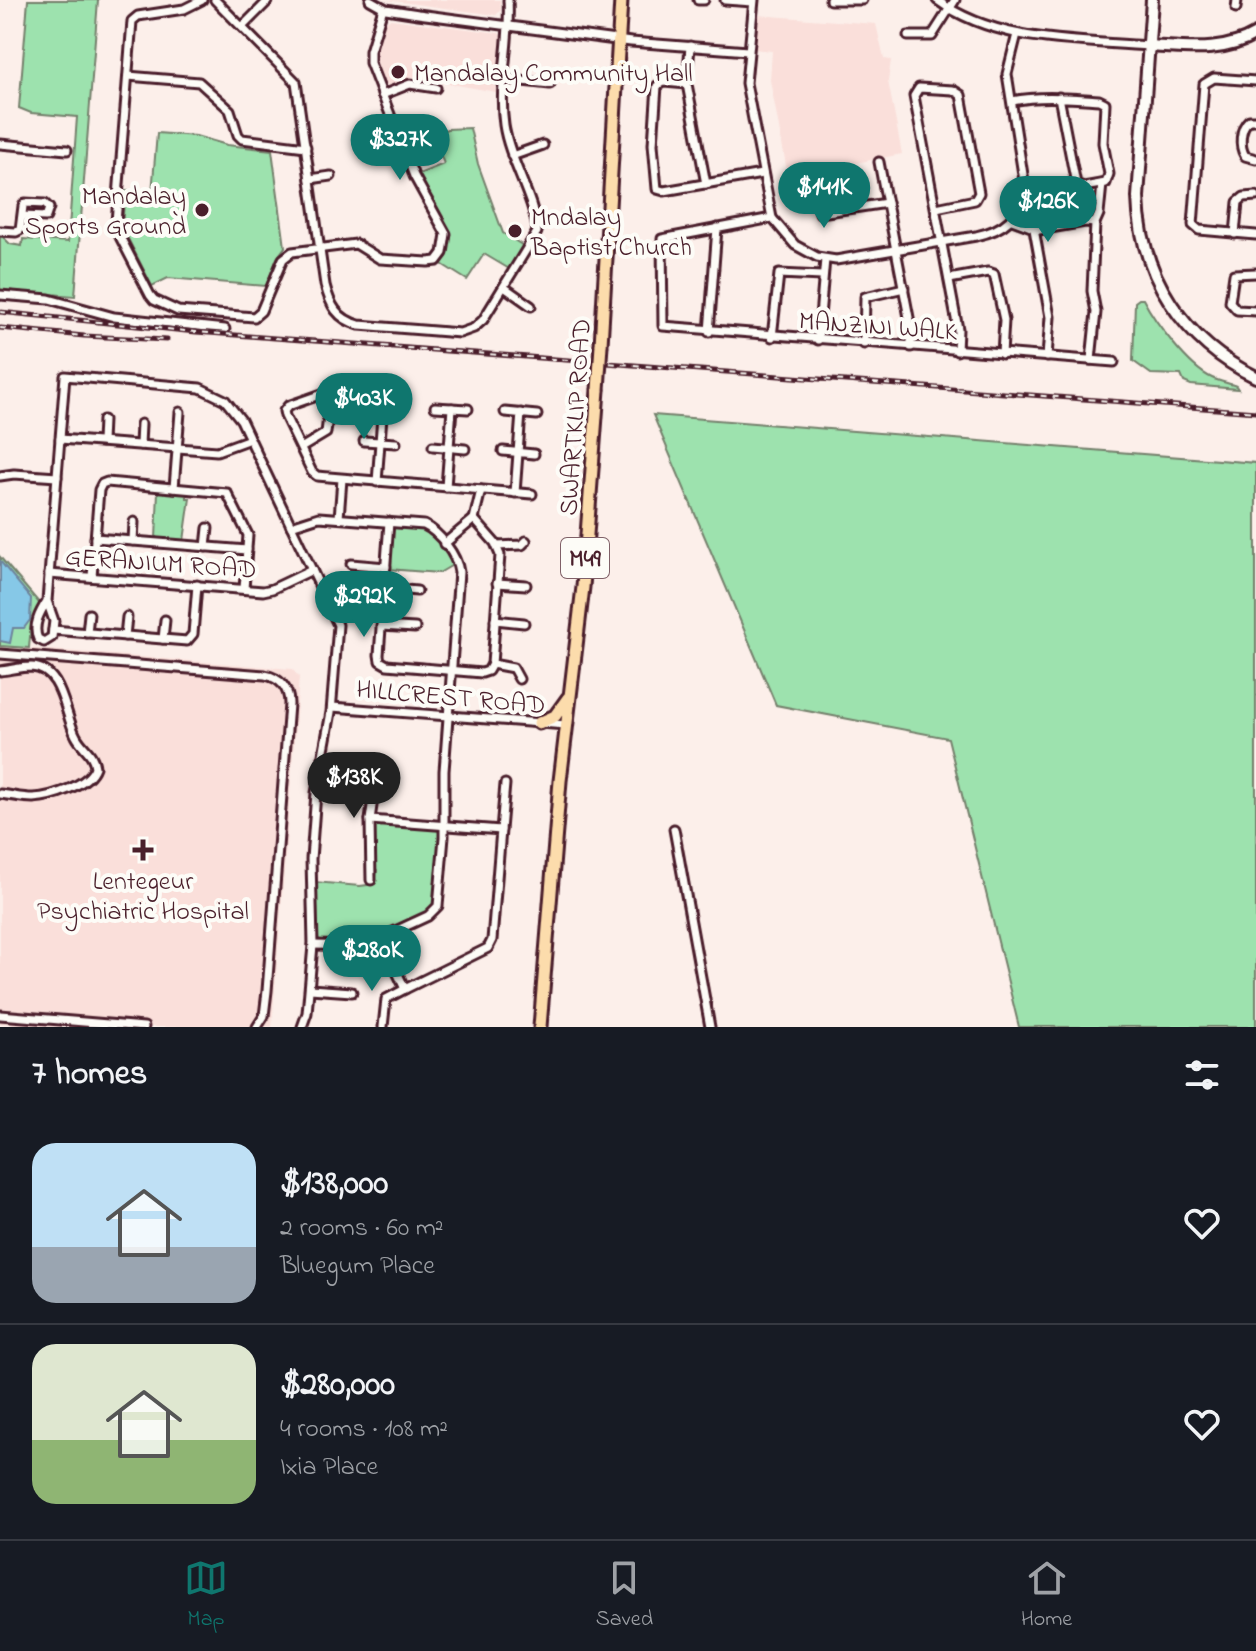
<!DOCTYPE html>
<html lang="en">
<head>
<meta charset="utf-8">
<style>
  :root { --surface:#171b24; --page:#242831; --text:#f1f3f6; --muted:#9ea1a6; --line:#363941; --accent:#0f766e }
  body { margin:0; font-family:"Indie Flower",sans-serif; background:var(--page); color:var(--text); height:100vh; display:flex; flex-direction:column; font-size:30px; white-space:nowrap }
  * { box-sizing:border-box; margin:0 }
  p { font-size:26px; color:var(--muted) }
  .icon { flex:none; width:44px; height:44px; fill:none; stroke:currentColor; stroke-width:2; stroke-linecap:round; stroke-linejoin:round }
  .map { position:relative; height:1027px; overflow:hidden }
  .side { display:flex; flex-direction:column; background:var(--surface); flex:1 }
  .side>* { flex:none }
  .price { position:absolute; translate:-50% -68px; padding:0 18px; border-radius:28px; background:var(--accent); color:#fff; font-size:26px; line-height:52px; filter:drop-shadow(0 2px 4px #0008) }
  .price::after { content:''; position:absolute; left:50%; top:48px; width:24px; height:18px; margin-left:-12px; background:inherit; clip-path:polygon(0 0,100% 0,50% 100%) }
  .price.active { background:#222; color:#fff }
  ul { padding:0; list-style:none }
  li { display:flex; align-items:center; gap:24px; height:200px; padding:0 32px }
  li+li { border-top:2px solid var(--line) }
  li span { display:grid; place-items:center; flex:none; width:224px; height:160px; border-radius:24px; color:#555 }
  li>.icon { margin-inline-start:auto }
  span .icon { width:96px; height:96px; fill:#fffc; stroke-width:1 }
  li b { font-size:34px }
  h2 { display:flex; justify-content:space-between; align-items:center; height:96px; padding:0 32px; font-size:34px }
  .menu { display:flex; justify-content:space-around; align-items:center; height:112px; border-top:2px solid var(--line); background:var(--surface); font-size:22px; color:var(--muted) }
  .menu a { display:grid; justify-items:center; gap:4px }
  .menu .active { color:var(--accent) }
  .map>svg:first-child { display:block }
</style>
</head>
<body>
<div class="map">
<svg width="1256" height="1027" viewBox="0 0 1256 1027">
  <rect width="100%" height="100%" fill="#fcefea"/>
  <filter id="ink" filterUnits="userSpaceOnUse"><feTurbulence type="fractalNoise" baseFrequency=".0125" numOctaves="2"/><feDisplacementMap in="SourceGraphic" scale="16" xChannelSelector="R" yChannelSelector="G"/><feConvolveMatrix kernelMatrix="1 2 1 2 8 2 1 2 1" color-interpolation-filters="sRGB"/></filter>
  <g filter="url(#ink)">
    <!-- built -->
    <g fill="#fadfda">
      <path d="M 387,0 L 500,0 L 501,10 L 496,15 Z"/>
      <path d="M 757,15 L 876,24 L 884,59 L 891,60 L 888,81 L 902,154 L 788,176 L 770,80 L 772,51 L 754,49 Z"/>
      <path d="M 390,19 L 499,33 L 502,36 L 496,92 L 412,77 L 390,86 L 384,84 L 374,59 L 385,22 Z"/>
      <path d="M 0,646 L 292,669 L 299,677 L 272,1027 L 39,1027 L 0,1023 Z"/>
    </g>
    <!-- green -->
    <g fill="#9de2ae" stroke="#74806c" stroke-width="2">
      <path d="M 28,0 L 98,0 L 75,296 L 0,290 L 0,234 L 10,244 L 22,246 L 23,239 L 68,242 L 77,117 L 31,113 L 19,108 Z"/>
      <path d="M 470,128 L 478,164 L 503,233 L 525,247 L 511,270 L 484,254 L 467,280 L 440,263 L 449,248 L 449,234 L 416,175 L 444,164 L 433,135 L 447,129 Z"/>
      <path d="M 157,133 L 196,136 L 227,145 L 272,150 L 285,247 L 277,258 L 266,286 L 168,278 L 152,286 L 122,227 L 125,191 L 152,193 Z"/>
      <path d="M 1139,299 L 1143,299 C 1155,322 1188,367 1212,378 C 1220,382 1229,383 1236,386 L 1238,389 L 1191,385 L 1184,382 L 1181,375 L 1151,374 L 1133,361 L 1135,302 Z"/>
      <path d="M 653,415 L 1256,463 L 1256,1027 L 1019,1027 L 948,738 L 776,705 Z"/>
      <path d="M 158,491 L 187,493 L 187,498 L 190,498 L 184,541 L 156,539 Z"/>
      <path d="M 394,525 C 428,528 437,533 456,563 L 439,573 L 388,569 L 391,528 Z"/>
      <path d="M 0,557 L 40,604 L 31,625 L 29,648 L 0,646 Z"/>
      <path d="M 375,824 L 440,830 L 434,906 L 428,912 L 363,943 L 320,941 L 317,936 L 315,882 L 360,886 L 375,884 L 377,870 L 373,866 L 373,826 Z"/>
    </g>
    <!-- water -->
    <path fill="#86c8e7" stroke="#6e849c" stroke-width="2" d="M 0,561 L 31,598 L 30,620 L 24,628 L 13,628 L 10,643 L 0,641 Z"/>
    <g fill="none" stroke-linecap="round" stroke-linejoin="round">
      <!-- street casing -->
      <g stroke="#4a1f2b" stroke-width="13">
        <g id="street">
          <path d="M 202,0 L 184,9 L 138,16 L 132,21 L 116,222 L 118,233 L 150,295 L 154,300 L 178,311 L 254,317 L 261,311 L 283,259 L 292,252 L 356,244 L 380,259 L 428,262 L 437,261 L 443,253 L 446,234 L 414,176 L 370,63 L 370,51 L 383,8"/>
          <path d="M 215,0 L 296,82 L 325,285 C 330,305 337,319 359,325 L 460,333 L 474,328 L 483,320 L 537,232 C 535,199 509,160 504,125 C 498,84 511,42 508,0"/>
          <path d="M 370,0 L 386,9 L 418,14 L 631,42 L 748,51"/>
          <path d="M 698,0 L 704,0"/>
          <path d="M 725,0 L 753,2"/>
          <path d="M 754,0 L 746,83 L 772,218 L 795,245 L 817,257 L 836,260 L 976,236 C 1004,230 1020,217 1025,187 L 1007,74 L 1017,34"/>
          <path d="M 830,0 L 862,0"/>
          <path d="M 937,0 C 997,44 1078,40 1149,46"/>
          <path d="M 1236,8 L 1237,0"/>
          <path d="M 242,27 L 267,2"/>
          <path d="M 908,36 L 932,36 L 955,0"/>
          <path d="M 690,46 L 687,84 L 706,184"/>
          <path d="M 128,76 L 199,82 L 230,110 L 238,135 L 242,139 L 306,147"/>
          <path d="M 504,79 L 550,84"/>
          <path d="M 1256,81 L 1214,78 L 1204,84 L 1193,225 L 1199,230 L 1256,235"/>
          <path d="M 687,84 L 664,82 L 657,86 L 653,144 L 657,189 L 664,191 L 762,174"/>
          <path d="M 382,95 L 410,84 L 436,88"/>
          <path d="M 1012,101 C 1041,95 1069,98 1099,100 L 1105,103 L 1103,143 L 1109,174 L 1106,183 L 1084,187 L 1076,184 L 1059,97"/>
          <path d="M 1256,120 L 1249,120 C 1240,128 1239,146 1245,156 L 1256,159"/>
          <path d="M 0,144 L 67,150"/>
          <path d="M 512,156 L 543,145"/>
          <path d="M 879,162 L 911,328 L 911,347"/>
          <path d="M 810,174 L 820,213 L 887,203"/>
          <path d="M 310,179 L 331,176"/>
          <path d="M 936,208 L 975,200 L 979,193 L 961,95 L 953,90 L 919,88 L 914,96 L 958,329 L 957,351"/>
          <path d="M 772,218 L 662,239 L 663,326 L 1114,362"/>
          <path d="M 1012,220 L 1039,230 L 1085,222 L 1095,223"/>
          <path d="M 1034,229 L 1050,317 L 1047,357"/>
          <path d="M 0,231 L 16,232 L 20,230 L 23,206 L 25,203 L 45,204 L 49,208 L 46,217 L 22,216"/>
          <path d="M 1235,234 L 1238,202 L 1244,197 L 1256,196"/>
          <path d="M 1256,273 L 1234,274 L 1230,302 L 1237,310 L 1256,311"/>
          <path d="M 949,279 L 988,272 L 994,274 L 1004,320 L 1002,354"/>
          <path d="M 504,287 L 531,306"/>
          <path d="M 0,295 L 49,299 L 114,317 L 225,329"/>
          <path d="M 709,332 L 717,228"/>
          <path d="M 772,337 L 779,274 L 822,276"/>
          <path d="M 818,340 L 825,259"/>
          <path d="M 864,344 L 865,297 L 904,288"/>
          <path d="M 1091,360 L 1096,312 L 1092,291 L 1095,223 L 1099,214 L 1102,184"/>
          <path d="M 367,402 L 398,404"/>
          <path d="M 435,407 L 468,409"/>
          <path d="M 505,412 L 537,415"/>
          <path d="M 60,439 L 217,451 L 250,439"/>
          <path d="M 364,441 L 396,443"/>
          <path d="M 102,442 L 103,420"/>
          <path d="M 140,445 L 141,424"/>
          <path d="M 433,446 L 465,449"/>
          <path d="M 301,448 L 326,433 L 330,400 L 325,393 L 288,406 L 284,411 L 285,416 L 312,472 L 317,476 L 532,494"/>
          <path d="M 503,451 L 534,454"/>
          <path d="M 0,476 L 14,474 L 57,477"/>
          <path d="M 377,482 L 383,403"/>
          <path d="M 446,487 L 452,408"/>
          <path d="M 174,488 L 180,412"/>
          <path d="M 515,493 L 521,413"/>
          <path d="M 339,518 L 342,479"/>
          <path d="M 389,522 L 379,655 L 380,661 L 387,665 L 482,673 L 488,671 L 492,664 L 500,555 L 495,543 L 474,519"/>
          <path d="M 291,526 L 319,517 L 424,525 C 439,532 457,555 459,572 L 444,771 L 444,837 L 438,906 L 428,916 L 363,946 L 313,945"/>
          <path d="M 95,538 L 247,550"/>
          <path d="M 133,541 L 134,522"/>
          <path d="M 444,544 L 474,519 L 481,490"/>
          <path d="M 497,546 L 522,545 L 526,541"/>
          <path d="M 206,547 L 208,528"/>
          <path d="M 351,564 L 386,567"/>
          <path d="M 49,574 L 263,591 L 272,589 L 312,570"/>
          <path d="M 92,577 L 99,490 L 102,484 L 107,482 L 227,493 L 248,535 L 244,589"/>
          <path d="M 497,583 L 526,585"/>
          <path d="M 384,588 L 417,591"/>
          <path d="M 47,601 C 40,612 32,626 38,639 L 44,642 L 52,637 L 54,621 L 47,601 L 65,376 L 200,388 L 225,400 L 241,420 L 338,625 L 331,712 L 316,793 L 311,859 L 313,945 L 307,1013 L 302,1027"/>
          <path d="M 495,620 L 524,623"/>
          <path d="M 381,626 L 415,628"/>
          <path d="M 53,630 L 187,641 L 193,634 L 197,585"/>
          <path d="M 87,633 L 89,614"/>
          <path d="M 125,636 L 127,617"/>
          <path d="M 163,639 L 165,620"/>
          <path d="M 0,654 L 265,675 C 280,678 289,688 289,704 L 267,991 L 264,1016 L 257,1027"/>
          <path d="M 492,664 L 513,668 L 519,679"/>
          <path d="M 0,671 C 10,670 21,667 31,667 C 63,668 64,714 76,736 C 82,748 94,753 95,767 C 89,785 52,797 33,798 C 22,798 11,795 0,794"/>
          <path d="M 332,707 L 566,725"/>
          <path d="M 370,820 L 501,830 L 492,940 L 488,948 L 405,989 L 381,938"/>
          <path d="M 674,829 L 710,1027"/>
          <path d="M 501,830 L 505,784"/>
          <path d="M 371,880 L 370,820 L 378,763"/>
          <path d="M 310,989 L 352,992"/>
          <path d="M 0,1015 L 144,1027"/>
          <path d="M 383,1027 L 386,999 L 405,989"/>
        </g>
      </g>
      <!-- secondary casing -->
      <g stroke="#4a1f2b" stroke-width="16">
        <g id="secondary">
          <path d="M 1152,0 L 1138,197 C 1140,276 1185,343 1256,377"/>
          <path d="M 1149,46 C 1187,48 1222,54 1256,34"/>
        </g>
      </g>
      <!-- primary casing -->
      <g stroke="#4a1f2b" stroke-width="17">
        <g id="primary">
          <path d="M 601,345 L 621,0"/>
          <path d="M 539,723 L 555,716 L 568,698"/>
          <path d="M 540,1027 L 560,781 L 583,587 L 598,390"/>
        </g>
      </g>
      <!-- street -->
      <use href="#street" stroke="#fdfcf7" stroke-width="7"/>
      <!-- secondary -->
      <use href="#secondary" stroke="#fdfcf7" stroke-width="10"/>
      <!-- primary -->
      <use href="#primary" stroke="#fcdcac" stroke-width="11"/>
      <!-- rail casing -->
      <g stroke="#4a1f2b" stroke-width="5">
        <g id="rail">
          <path d="M 0,312 L 196,332 L 1256,412"/>
          <path d="M 0,328 L 84,336 L 167,340"/>
        </g>
      </g>
      <!-- rail -->
      <use href="#rail" stroke="#fdfcf7" stroke-width="2" stroke-dasharray="6" stroke-linecap="butt"/>
      <!-- primary-bridge casing -->
      <g stroke="#4a1f2b" stroke-width="17" stroke-linecap="butt">
        <path id="primary-bridge" d="M 598,390 L 601,345"/>
      </g>
      <!-- primary-bridge -->
      <use href="#primary-bridge" stroke="#fcdcac" stroke-width="11"/>
    </g>
  </g>
  <!-- markers -->
  <g fill="#4a1f2b" stroke="#fdfcf7" stroke-width="3">
    <circle cx="398" cy="72" r="8"/>
    <circle cx="202" cy="210" r="8"/>
    <circle cx="515" cy="231" r="8"/>
    <path d="M139 838h8v8h8v8h-8v8h-8v-8h-8v-8h8z"/>
  </g>
  <g text-anchor="middle" stroke-width="8" stroke-linejoin="round" paint-order="stroke">
    <!-- shield labels -->
    <rect fill="#fdfcf7" stroke="#806168" stroke-width="2" x="561" y="538" width="48" height="40" rx="6"/>
    <g font-size="24" font-weight="bold" fill="#4a1f2b">
      <text x="585" y="566">M49</text>
    </g>
    <!-- poi labels -->
    <g font-size="26" fill="#4a1f2b" stroke="#fdfcf7" text-anchor="start">
      <text x="414" y="81">Mandalay Community Hall</text>
      <text x="186" y="204" text-anchor="end">Mandalay<tspan x="186" dy="30">Sports Ground</tspan></text>
      <text x="531" y="225">Mndalay<tspan x="531" dy="30">Baptist Church</tspan></text>
      <text x="143" y="889" text-anchor="middle">Lentegeur<tspan x="143" dy="30">Psychiatric Hospital</tspan></text>
    </g>
    <!-- street labels -->
    <g font-size="26" fill="#4a1f2b" stroke="#fdfcf7">
      <text transform="translate(878 325) rotate(4)" y="9">MANZINI WALK</text>
      <text transform="translate(574 417) rotate(-86)" y="9">SWARTKLIP ROAD</text>
      <text transform="translate(161 562) rotate(4)" y="9">GERANIUM ROAD</text>
      <text transform="translate(451 696) rotate(5)" y="9">HILLCREST ROAD</text>
    </g>
  </g>
</svg>
<b class="price" style="left:400px;top:182px">$327K</b>
<b class="price" style="left:824px;top:230px">$141K</b>
<b class="price" style="left:1048px;top:244px">$126K</b>
<b class="price" style="left:364px;top:441px">$403K</b>
<b class="price" style="left:364px;top:639px">$292K</b>
<b class="price active" style="left:354px;top:820px">$138K</b>
<b class="price" style="left:372px;top:993px">$280K</b>
</div>
<section class="side">
<h2>7 homes<svg class="icon" aria-label="filters" viewBox="0 0 24 24"><path d="M4 7h16M4 17h16"/><circle cx="9" cy="7" r="2"/><circle cx="15" cy="17" r="2"/></svg></h2>
<ul>
<li><span style="background:linear-gradient(#bfe0f5 65%,#9aa5b1 0)"><svg class="icon" aria-label="home" viewBox="0 0 24 24"><path d="M3 11l9-7 9 7M6 9v11h12V9"/></svg></span><div><b>$138,000</b><p>2 rooms · 60 m²</p><p>Bluegum Place</p></div><svg class="icon" aria-label="heart" viewBox="0 0 24 24"><path d="M12 20l-8-8c-3-5 5-10 8-4 3-6 11-1 8 4z"/></svg></li>
<li><span style="background:linear-gradient(#dfe7d0 60%,#8fb573 0)"><svg class="icon" aria-label="home" viewBox="0 0 24 24"><path d="M3 11l9-7 9 7M6 9v11h12V9"/></svg></span><div><b>$280,000</b><p>4 rooms · 108 m²</p><p>Ixia Place</p></div><svg class="icon" aria-label="heart" viewBox="0 0 24 24"><path d="M12 20l-8-8c-3-5 5-10 8-4 3-6 11-1 8 4z"/></svg></li>
</ul>
</section>
<nav class="menu">
<a class="active"><svg class="icon" aria-label="map" viewBox="0 0 24 24"><path d="M3 6l6-2 6 2 6-2v14l-6 2-6-2-6 2zM9 4v14M15 6v14"/></svg>Map</a>
<a><svg class="icon" aria-label="saved" viewBox="0 0 24 24"><path d="M7 4h10v16l-5-4-5 4z"/></svg>Saved</a>
<a><svg class="icon" aria-label="home" viewBox="0 0 24 24"><path d="M3 11l9-7 9 7M6 9v11h12V9"/></svg>Home</a>
</nav>
</body>
</html>
